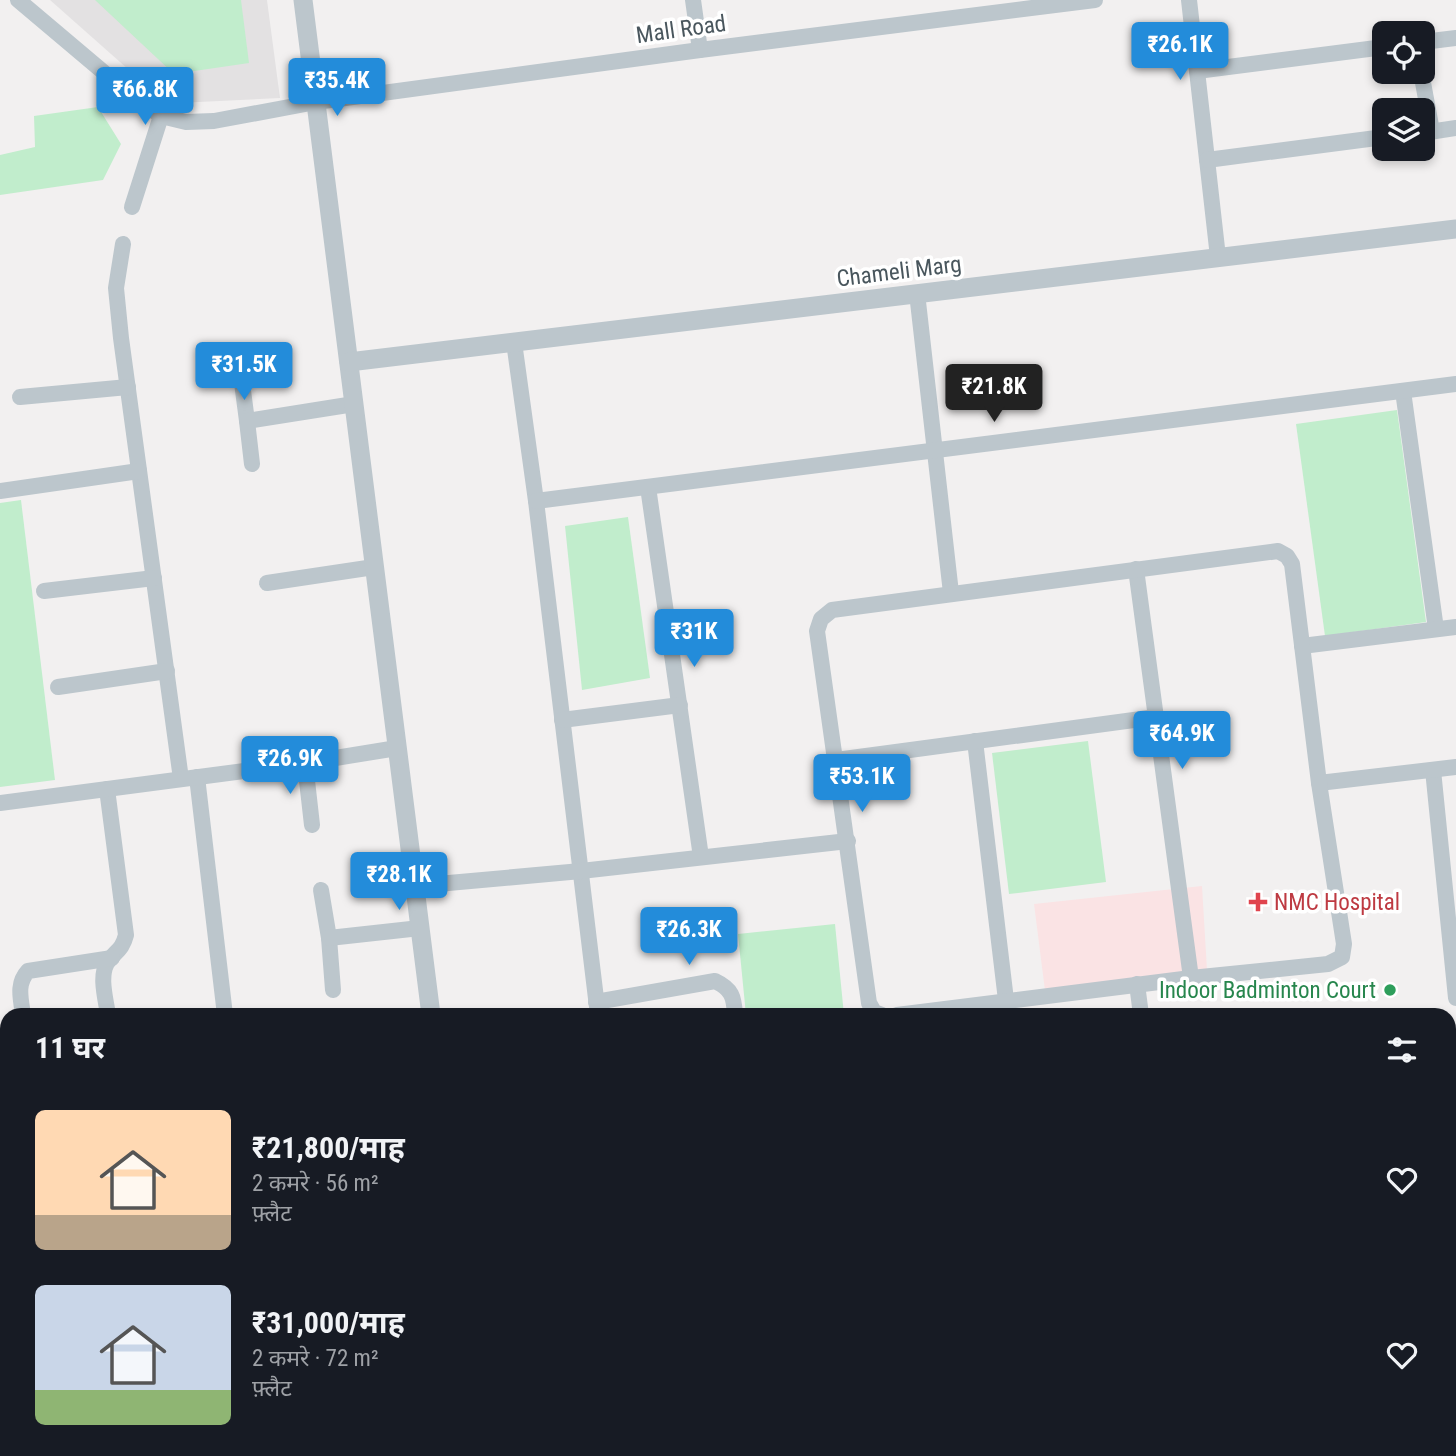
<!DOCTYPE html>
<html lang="hi">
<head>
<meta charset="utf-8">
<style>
  :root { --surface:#171b24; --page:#242831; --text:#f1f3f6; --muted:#9ea1a6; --accent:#238cda }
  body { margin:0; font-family:"Roboto Condensed","Noto Sans Devanagari",sans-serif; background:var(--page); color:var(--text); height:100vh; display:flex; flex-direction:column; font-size:26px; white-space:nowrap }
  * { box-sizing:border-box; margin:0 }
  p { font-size:23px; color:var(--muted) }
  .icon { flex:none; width:38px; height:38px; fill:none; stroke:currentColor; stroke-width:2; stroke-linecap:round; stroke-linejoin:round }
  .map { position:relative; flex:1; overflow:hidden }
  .drawer { position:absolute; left:0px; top:1008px; width:1456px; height:448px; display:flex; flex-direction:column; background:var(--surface); border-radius:21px 21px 0 0; box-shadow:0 4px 10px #0003 }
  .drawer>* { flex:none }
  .controls { position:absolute; left:1372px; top:21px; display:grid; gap:14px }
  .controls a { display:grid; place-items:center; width:63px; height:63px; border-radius:10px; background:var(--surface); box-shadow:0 4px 10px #0003; font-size:35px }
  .price { position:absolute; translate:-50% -60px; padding:0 16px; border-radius:7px; background:var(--accent); color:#fff; font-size:23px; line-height:46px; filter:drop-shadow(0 2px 4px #0008) }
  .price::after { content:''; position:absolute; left:50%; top:42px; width:21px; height:16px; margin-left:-10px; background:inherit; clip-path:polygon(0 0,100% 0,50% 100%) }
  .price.current { background:#222; color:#fff }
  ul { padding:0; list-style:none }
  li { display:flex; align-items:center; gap:21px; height:175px; padding:0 35px }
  li span { display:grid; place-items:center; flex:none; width:196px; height:140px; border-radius:10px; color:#555 }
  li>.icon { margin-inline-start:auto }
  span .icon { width:84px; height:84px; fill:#fffc; stroke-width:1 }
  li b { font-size:30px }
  h2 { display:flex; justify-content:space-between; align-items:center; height:84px; padding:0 35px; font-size:30px }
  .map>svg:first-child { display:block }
</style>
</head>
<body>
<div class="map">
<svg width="1456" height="1456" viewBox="0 0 1456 1456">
  <rect width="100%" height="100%" fill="#f2f0f0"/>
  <!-- education -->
  <path fill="#e3e1e2" d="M 50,0 L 267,0 L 280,98 L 178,103 L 155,93 Z"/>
  <!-- medical -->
  <path fill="#fae3e4" d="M 1202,886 L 1207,970 L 1045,991 L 1034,904 Z"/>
  <!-- green -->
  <g fill="#c1edcc">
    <path d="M 95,0 L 241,0 L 249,63 L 174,74 Z"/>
    <path d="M 98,107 L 121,144 L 103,180 L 0,195 L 0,155 L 35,147 L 34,116 Z"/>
    <path d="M 1397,410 L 1426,622 L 1325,636 L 1296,424 Z"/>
    <path d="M 21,500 L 55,780 L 0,787 L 0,503 Z"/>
    <path d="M 628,517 L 650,678 L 582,690 L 565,526 Z"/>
    <path d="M 1088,741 L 1106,882 L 1009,894 L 992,753 Z"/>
    <path d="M 835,924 L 844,1015 L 746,1015 L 738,934 Z"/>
  </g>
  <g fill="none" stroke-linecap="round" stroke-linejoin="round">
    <!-- minor -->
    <g stroke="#bcc6cc" stroke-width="16">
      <path d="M 18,0 L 133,97 L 161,116 L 186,122 L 214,121 L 316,102 L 700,50 L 1095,0"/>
      <path d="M 693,0 L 700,50"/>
      <path d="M 1189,0 L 1218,257"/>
      <path d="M 1423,42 L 1456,38"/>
      <path d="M 1197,71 L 1384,47"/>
      <path d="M 1421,72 L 1432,131"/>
      <path d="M 1423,133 L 1456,128"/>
      <path d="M 1207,160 L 1384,137"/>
      <path d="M 132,207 L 161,116"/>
      <path d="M 123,244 L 116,288 L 121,338 L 181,779"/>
      <path d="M 917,293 L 951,593"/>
      <path d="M 514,342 L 536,501 L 598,1015"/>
      <path d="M 242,383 L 247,421"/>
      <path d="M 1403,391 L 1436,629"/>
      <path d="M 20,397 L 128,387"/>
      <path d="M 252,464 L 247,421 L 354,404"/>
      <path d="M 648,487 L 701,857"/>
      <path d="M 0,491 L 139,471"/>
      <path d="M 536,501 L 1456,384"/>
      <path d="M 1136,569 L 1191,978"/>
      <path d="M 267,583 L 374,567"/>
      <path d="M 44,591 L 154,578"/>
      <path d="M 1302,646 L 1456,627"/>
      <path d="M 58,687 L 167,671"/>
      <path d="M 562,720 L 680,705"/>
      <path d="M 975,741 L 1006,1000"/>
      <path d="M 836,760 L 1156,717"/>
      <path d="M 305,763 L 312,825"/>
      <path d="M 1433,770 L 1456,998"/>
      <path d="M 197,777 L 225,1015"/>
      <path d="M 1319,783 L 1456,767"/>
      <path d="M 107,789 L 126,935 C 122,951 115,951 107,963 C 99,977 106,1000 108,1015"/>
      <path d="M 0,803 L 305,763 L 397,748"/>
      <path d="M 415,886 L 581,871 L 848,841"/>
      <path d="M 321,890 L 329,938 L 333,990"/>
      <path d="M 329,938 L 420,928"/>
      <path d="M 1137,984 L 1141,1015"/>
      <path d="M 596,1002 L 715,981 C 732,989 734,997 735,1015"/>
      <path d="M 23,1015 C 21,999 16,984 28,971 L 112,958"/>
      <path d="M 882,1015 L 874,1012 L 869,1003 L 817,631 L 821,619 L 832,610 L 1278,551 L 1287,556 L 1292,564 L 1319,783 L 1344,944 L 1342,957 L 1328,964 L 1191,978 L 897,1015"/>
      <path d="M 0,1073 L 7,1126"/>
      <path d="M 1449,1073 L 1456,1072"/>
      <path d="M 1449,1233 L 1456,1232"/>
      <path d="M 0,1322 L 7,1321"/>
      <path d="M 1449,1348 L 1456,1347"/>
      <path d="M 0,1408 L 7,1407"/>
      <path d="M 947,1449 L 948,1456"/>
      <path d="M 765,1456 L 768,1449"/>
    </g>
    <!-- tertiary -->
    <g stroke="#bcc6cc" stroke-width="19">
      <path d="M 303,0 L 431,1015"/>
      <path d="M 349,362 L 1456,229"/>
      <path d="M 1449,1264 L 1456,1263"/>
      <path d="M 1449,1292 L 1456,1291"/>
      <path d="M 0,1440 L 7,1439"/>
      <path d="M 467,1449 L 474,1456"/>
      <path d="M 499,1449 L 500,1456"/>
      <path d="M 92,1456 L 151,1449"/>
    </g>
  </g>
  <!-- markers -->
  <path fill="#e0444e" stroke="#fff" stroke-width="2.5" d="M1254.5 891.5h7v7h7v7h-7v7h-7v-7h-7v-7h7z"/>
  <circle fill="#2e9e5b" stroke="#fff" stroke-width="2.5" cx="1390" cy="990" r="7"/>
  <g text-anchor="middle" stroke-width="7" stroke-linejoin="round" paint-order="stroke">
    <!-- street labels -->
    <g font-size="23" fill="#49565d" stroke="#fff">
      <text transform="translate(681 29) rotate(-8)" y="8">Mall Road</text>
      <text transform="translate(899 271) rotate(-7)" y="8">Chameli Marg</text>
    </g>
    <!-- health labels -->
    <g font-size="23" fill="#be3a42" stroke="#fff" text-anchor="start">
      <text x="1274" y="910">NMC Hospital</text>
    </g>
    <!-- leisure labels -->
    <g font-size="23" fill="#27864d" stroke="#fff" text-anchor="end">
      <text x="1376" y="998">Indoor Badminton Court</text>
    </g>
  </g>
</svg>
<div class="controls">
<a><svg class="icon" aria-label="locate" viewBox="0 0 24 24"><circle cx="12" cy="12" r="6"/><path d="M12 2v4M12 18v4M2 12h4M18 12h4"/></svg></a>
<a><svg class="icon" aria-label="layers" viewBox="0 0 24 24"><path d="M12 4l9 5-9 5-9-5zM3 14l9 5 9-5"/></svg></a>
</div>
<b class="price" style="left:1180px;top:82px">₹26.1K</b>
<b class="price" style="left:337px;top:118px">₹35.4K</b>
<b class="price" style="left:145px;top:127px">₹66.8K</b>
<b class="price" style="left:244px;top:402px">₹31.5K</b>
<b class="price current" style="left:994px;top:424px">₹21.8K</b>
<b class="price" style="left:694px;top:669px">₹31K</b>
<b class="price" style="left:1182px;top:771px">₹64.9K</b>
<b class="price" style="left:290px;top:796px">₹26.9K</b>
<b class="price" style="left:862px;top:814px">₹53.1K</b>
<b class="price" style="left:399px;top:912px">₹28.1K</b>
<b class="price" style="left:689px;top:967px">₹26.3K</b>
<section class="drawer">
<h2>11 घर<svg class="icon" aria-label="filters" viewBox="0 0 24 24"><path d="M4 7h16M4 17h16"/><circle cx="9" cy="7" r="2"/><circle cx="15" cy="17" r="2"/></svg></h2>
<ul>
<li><span style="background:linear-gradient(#ffd9b3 75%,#b9a48a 0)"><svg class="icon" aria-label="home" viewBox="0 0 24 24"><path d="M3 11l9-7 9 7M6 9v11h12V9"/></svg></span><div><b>₹21,800/माह</b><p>2 कमरे · 56 m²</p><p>फ़्लैट</p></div><svg class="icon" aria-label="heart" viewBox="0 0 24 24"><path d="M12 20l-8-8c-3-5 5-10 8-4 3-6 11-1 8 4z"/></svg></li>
<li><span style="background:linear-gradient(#c9d6e8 75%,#8fb573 0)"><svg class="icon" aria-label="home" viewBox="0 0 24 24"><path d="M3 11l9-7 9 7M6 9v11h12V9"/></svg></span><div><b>₹31,000/माह</b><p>2 कमरे · 72 m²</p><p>फ़्लैट</p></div><svg class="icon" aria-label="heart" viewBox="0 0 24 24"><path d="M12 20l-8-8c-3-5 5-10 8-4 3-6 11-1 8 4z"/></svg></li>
</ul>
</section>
</div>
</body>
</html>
